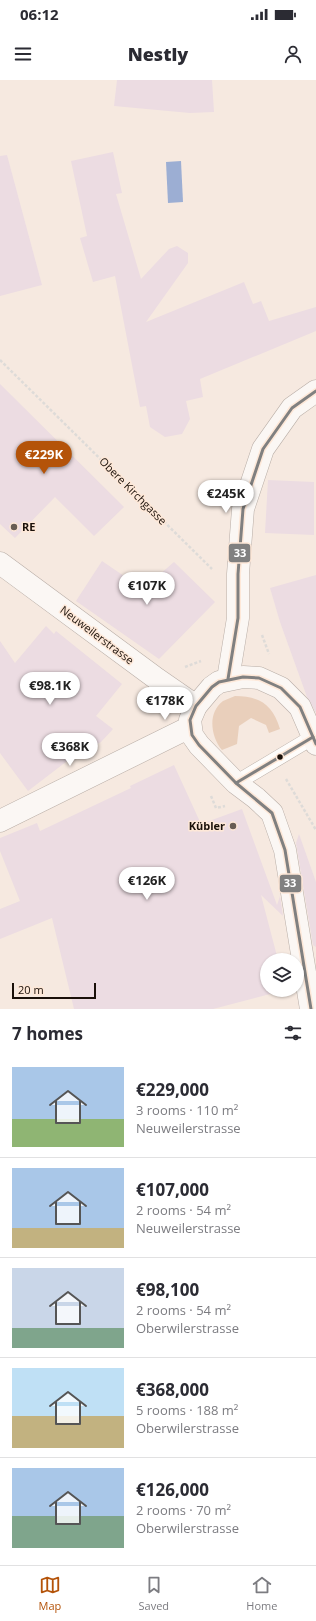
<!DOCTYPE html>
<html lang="en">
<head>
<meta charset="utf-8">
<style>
  :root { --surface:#fff; --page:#f7f7f7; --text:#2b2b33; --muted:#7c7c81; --line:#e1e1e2; --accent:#b45309 }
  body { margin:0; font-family:"Open Sans",sans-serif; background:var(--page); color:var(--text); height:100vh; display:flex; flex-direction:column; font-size:15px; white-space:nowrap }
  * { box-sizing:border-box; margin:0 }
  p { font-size:13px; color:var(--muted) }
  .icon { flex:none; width:22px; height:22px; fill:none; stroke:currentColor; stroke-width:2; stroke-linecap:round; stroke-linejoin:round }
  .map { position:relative; height:929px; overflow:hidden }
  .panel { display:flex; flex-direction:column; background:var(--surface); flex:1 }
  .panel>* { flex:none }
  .buttons { position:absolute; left:260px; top:873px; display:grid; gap:8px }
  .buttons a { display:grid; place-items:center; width:44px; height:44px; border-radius:50%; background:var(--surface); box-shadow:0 1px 3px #0004; font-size:20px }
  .scale { position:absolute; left:12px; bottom:10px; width:84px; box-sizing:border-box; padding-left:4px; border:2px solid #1a1009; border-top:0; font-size:11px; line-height:14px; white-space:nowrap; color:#1a1009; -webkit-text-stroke:3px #fee8d8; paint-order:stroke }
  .price { position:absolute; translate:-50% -34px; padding:0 9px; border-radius:14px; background:#fff; color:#222; font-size:13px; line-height:26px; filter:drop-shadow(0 1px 2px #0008) }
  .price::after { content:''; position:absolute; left:50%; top:24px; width:12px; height:9px; margin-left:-6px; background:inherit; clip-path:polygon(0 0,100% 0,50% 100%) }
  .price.selected { background:var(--accent); color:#fff }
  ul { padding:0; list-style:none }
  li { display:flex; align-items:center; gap:12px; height:100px; padding:0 12px }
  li+li { border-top:1px solid var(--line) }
  li span { display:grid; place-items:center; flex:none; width:112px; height:80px; border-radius:0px; color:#555 }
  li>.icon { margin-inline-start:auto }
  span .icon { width:48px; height:48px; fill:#fffc; stroke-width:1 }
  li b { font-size:17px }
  h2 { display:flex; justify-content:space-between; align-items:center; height:48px; padding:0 12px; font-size:17px }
  .status { display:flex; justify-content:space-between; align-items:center; height:28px; padding:0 20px; background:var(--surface); direction:ltr }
  .status svg { height:11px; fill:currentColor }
  header { display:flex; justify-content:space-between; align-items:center; height:52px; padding:0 12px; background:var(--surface); font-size:18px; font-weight:800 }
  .tab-bar { display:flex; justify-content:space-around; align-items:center; height:56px; border-top:1px solid var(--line); background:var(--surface); font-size:11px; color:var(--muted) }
  .tab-bar a { display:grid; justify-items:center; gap:2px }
  .tab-bar .selected { color:var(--accent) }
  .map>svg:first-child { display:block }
</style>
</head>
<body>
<div class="status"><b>06:12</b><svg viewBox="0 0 49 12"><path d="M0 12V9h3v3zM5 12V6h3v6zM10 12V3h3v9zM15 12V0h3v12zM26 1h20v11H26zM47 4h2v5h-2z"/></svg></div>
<header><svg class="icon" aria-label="menu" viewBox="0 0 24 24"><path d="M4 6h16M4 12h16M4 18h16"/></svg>Nestly<svg class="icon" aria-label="person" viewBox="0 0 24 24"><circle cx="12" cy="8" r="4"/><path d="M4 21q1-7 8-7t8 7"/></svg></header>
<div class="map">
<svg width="316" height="929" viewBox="0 0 316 929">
  <rect width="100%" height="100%" fill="#f6e9e0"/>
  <!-- green -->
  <path fill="#e9cfbb" d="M 235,616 C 260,616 273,625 280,649 L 269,653 L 266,645 L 251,638 L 239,646 L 237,664 L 222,670 C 211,657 207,633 223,621 C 227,619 231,618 235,616 Z"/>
  <!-- water -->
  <path fill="#9caed3" d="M 181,81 L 183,122 L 168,123 L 166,82 Z"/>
  <!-- building -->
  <g fill="#ecdce2">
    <path d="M 117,0 L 212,0 L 214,32 L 190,33 L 114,26 Z"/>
    <path d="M 113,72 L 122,113 L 116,114 L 141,199 L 169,169 L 177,166 L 188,173 L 188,183 L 146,242 L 244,202 L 253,224 L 261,221 L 269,241 L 316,227 L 316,251 L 200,299 L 203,317 L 186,321 L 190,339 L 182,354 L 165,357 L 150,347 L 146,326 L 140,327 L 115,196 L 93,202 L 80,158 L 87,156 L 71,81 Z"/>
    <path d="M 7,75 L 42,205 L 0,216 L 0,76 Z"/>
    <path d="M 0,304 L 124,427 L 94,456 L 55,417 L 15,458 L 0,444 Z"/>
    <path d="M 268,400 L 314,402 L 314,455 L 265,453 Z"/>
    <path d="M 102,481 L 143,509 L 174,482 L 215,522 L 159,579 L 76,521 Z"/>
    <path d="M 316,495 L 316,633 L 307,617 L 280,542 L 270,508 Z"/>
    <path d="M 46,546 L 54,554 L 56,551 L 122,604 L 96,636 L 113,649 L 101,662 L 75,675 L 28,711 L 0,673 L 0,561 L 15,583 Z"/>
    <path d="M 174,685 L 201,744 L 242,729 L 277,825 L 280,816 L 283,836 L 261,815 L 278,880 L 267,880 L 267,910 L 285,910 L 213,929 L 74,929 L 52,838 L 0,859 L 0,829 L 20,821 L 0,771 L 0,758 L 37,743 L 40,751 L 131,708 L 130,706 Z"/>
    <path d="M 299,754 L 316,802 L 316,867 L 313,865 L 296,763 Z"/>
  </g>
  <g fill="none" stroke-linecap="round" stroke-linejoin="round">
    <!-- lane casing -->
    <g stroke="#b8ada6" stroke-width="16">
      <path id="lane" d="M 236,703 L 313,657"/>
    </g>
    <!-- secondary casing -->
    <g stroke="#b8ada6" stroke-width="23">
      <g id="secondary">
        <path d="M 0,483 L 157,599 L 196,626"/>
        <path d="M 228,599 L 238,538 L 238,494 L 243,429 L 263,369 L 292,328 L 316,311"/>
        <path d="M 0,741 L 190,647"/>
        <path d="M 311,929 L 285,770 L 272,733 L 256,718 L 236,703 L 199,665 L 192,655 L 190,640 L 196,626 L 212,607 L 219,602 L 243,597 L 259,598 L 281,608 L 300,627 L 316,664"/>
      </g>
    </g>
    <!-- path -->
    <g stroke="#dedbd8" stroke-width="2.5" stroke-dasharray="3 2" stroke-linecap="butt">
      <path d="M 0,280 L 212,489"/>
      <path d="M 262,555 L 269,574"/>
      <path d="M 185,587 L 201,581"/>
      <path d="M 286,699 L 316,750"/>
      <path d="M 211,716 L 216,728 L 225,726"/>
    </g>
    <!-- lane -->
    <use href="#lane" stroke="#fefcfa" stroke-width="15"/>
    <!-- secondary -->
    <use href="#secondary" stroke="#fbf7f4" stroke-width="22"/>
    <!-- bus-1 casing -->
    <g stroke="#fee8d8" stroke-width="6">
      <g id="bus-1">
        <path d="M 228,599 L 238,538 L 238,494 L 243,429 L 263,369 L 292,328 L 316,311"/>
        <path d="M 236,703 L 313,657"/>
        <path d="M 311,929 L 285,770 L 272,733 L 236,703 L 199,665 L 192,655 L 190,640 L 196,626 L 212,607 L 219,602 L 243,597 L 259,598 L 281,608 L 300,627 L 316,664"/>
      </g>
    </g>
    <!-- bus-1 -->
    <use href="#bus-1" stroke="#808080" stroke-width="3"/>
  </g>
  <!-- markers -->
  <g fill="#675c54" stroke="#fee8d8" stroke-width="1.5">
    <circle cx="14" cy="447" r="4"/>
    <circle cx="233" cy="746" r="4"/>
  </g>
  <circle fill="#1a1009" stroke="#fee8d8" stroke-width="1.5" cx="280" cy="677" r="3.5"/>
  <g text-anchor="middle" stroke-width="3" stroke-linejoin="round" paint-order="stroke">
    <!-- street labels -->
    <g font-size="11" fill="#1a1009" stroke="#fee8d8">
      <text transform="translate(133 411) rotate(45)" y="4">Obere Kirchgasse</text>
      <text transform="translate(97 555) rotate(37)" y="4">Neuweilerstrasse</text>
    </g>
    <!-- poi labels -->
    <g font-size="11" font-weight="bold" fill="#1a1009" stroke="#fee8d8" text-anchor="start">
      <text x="22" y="451">RE</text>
      <text x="225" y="750" text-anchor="end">Kübler</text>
    </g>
  </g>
  <g stroke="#fee8d8" stroke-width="1.5">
    <rect x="228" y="463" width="23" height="20" rx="4" fill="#808080"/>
    <rect x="279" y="794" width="23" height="19" rx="4" fill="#808080"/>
  </g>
  <g font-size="11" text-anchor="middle" font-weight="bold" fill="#fff">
    <text x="240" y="477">33</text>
    <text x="290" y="807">33</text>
  </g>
</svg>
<div class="buttons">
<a><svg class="icon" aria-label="layers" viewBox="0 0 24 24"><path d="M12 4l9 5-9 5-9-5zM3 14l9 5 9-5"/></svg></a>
</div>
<div class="scale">20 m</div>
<b class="price selected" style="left:44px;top:395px">€229K</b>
<b class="price" style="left:226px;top:434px">€245K</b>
<b class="price" style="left:147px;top:526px">€107K</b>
<b class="price" style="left:50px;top:626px">€98.1K</b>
<b class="price" style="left:165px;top:641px">€178K</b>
<b class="price" style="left:70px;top:687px">€368K</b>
<b class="price" style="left:147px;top:821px">€126K</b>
</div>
<section class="panel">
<h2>7 homes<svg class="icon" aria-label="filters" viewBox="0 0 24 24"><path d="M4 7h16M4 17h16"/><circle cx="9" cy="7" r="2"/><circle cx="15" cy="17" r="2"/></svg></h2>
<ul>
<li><span style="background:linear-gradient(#a9c7e8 65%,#8fb573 0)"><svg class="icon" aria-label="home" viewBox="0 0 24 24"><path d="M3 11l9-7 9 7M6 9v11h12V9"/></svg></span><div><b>€229,000</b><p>3 rooms · 110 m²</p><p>Neuweilerstrasse</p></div></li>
<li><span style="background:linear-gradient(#a9c7e8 75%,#c2b280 0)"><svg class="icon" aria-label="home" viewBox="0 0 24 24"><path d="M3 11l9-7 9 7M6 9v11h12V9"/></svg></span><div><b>€107,000</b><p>2 rooms · 54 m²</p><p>Neuweilerstrasse</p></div></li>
<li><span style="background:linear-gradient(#c9d6e8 75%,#7fa58c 0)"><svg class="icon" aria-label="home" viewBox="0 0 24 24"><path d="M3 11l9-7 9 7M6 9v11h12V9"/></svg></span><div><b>€98,100</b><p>2 rooms · 54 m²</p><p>Oberwilerstrasse</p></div></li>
<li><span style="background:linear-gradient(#bfe0f5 60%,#c2b280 0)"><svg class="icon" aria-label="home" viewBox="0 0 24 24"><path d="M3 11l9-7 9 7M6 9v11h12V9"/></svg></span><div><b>€368,000</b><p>5 rooms · 188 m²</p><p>Oberwilerstrasse</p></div></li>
<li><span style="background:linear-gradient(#a9c7e8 60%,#7fa58c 0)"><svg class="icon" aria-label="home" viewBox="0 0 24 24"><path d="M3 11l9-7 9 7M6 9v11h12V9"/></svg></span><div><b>€126,000</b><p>2 rooms · 70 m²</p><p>Oberwilerstrasse</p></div></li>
</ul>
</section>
<nav class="tab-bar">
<a class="selected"><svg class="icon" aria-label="map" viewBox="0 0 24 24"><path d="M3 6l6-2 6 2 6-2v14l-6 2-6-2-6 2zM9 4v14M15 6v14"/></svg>Map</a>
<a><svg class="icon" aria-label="saved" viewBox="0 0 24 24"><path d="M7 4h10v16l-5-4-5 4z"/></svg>Saved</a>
<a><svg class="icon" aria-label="home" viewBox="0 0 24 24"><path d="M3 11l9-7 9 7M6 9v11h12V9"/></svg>Home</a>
</nav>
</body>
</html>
